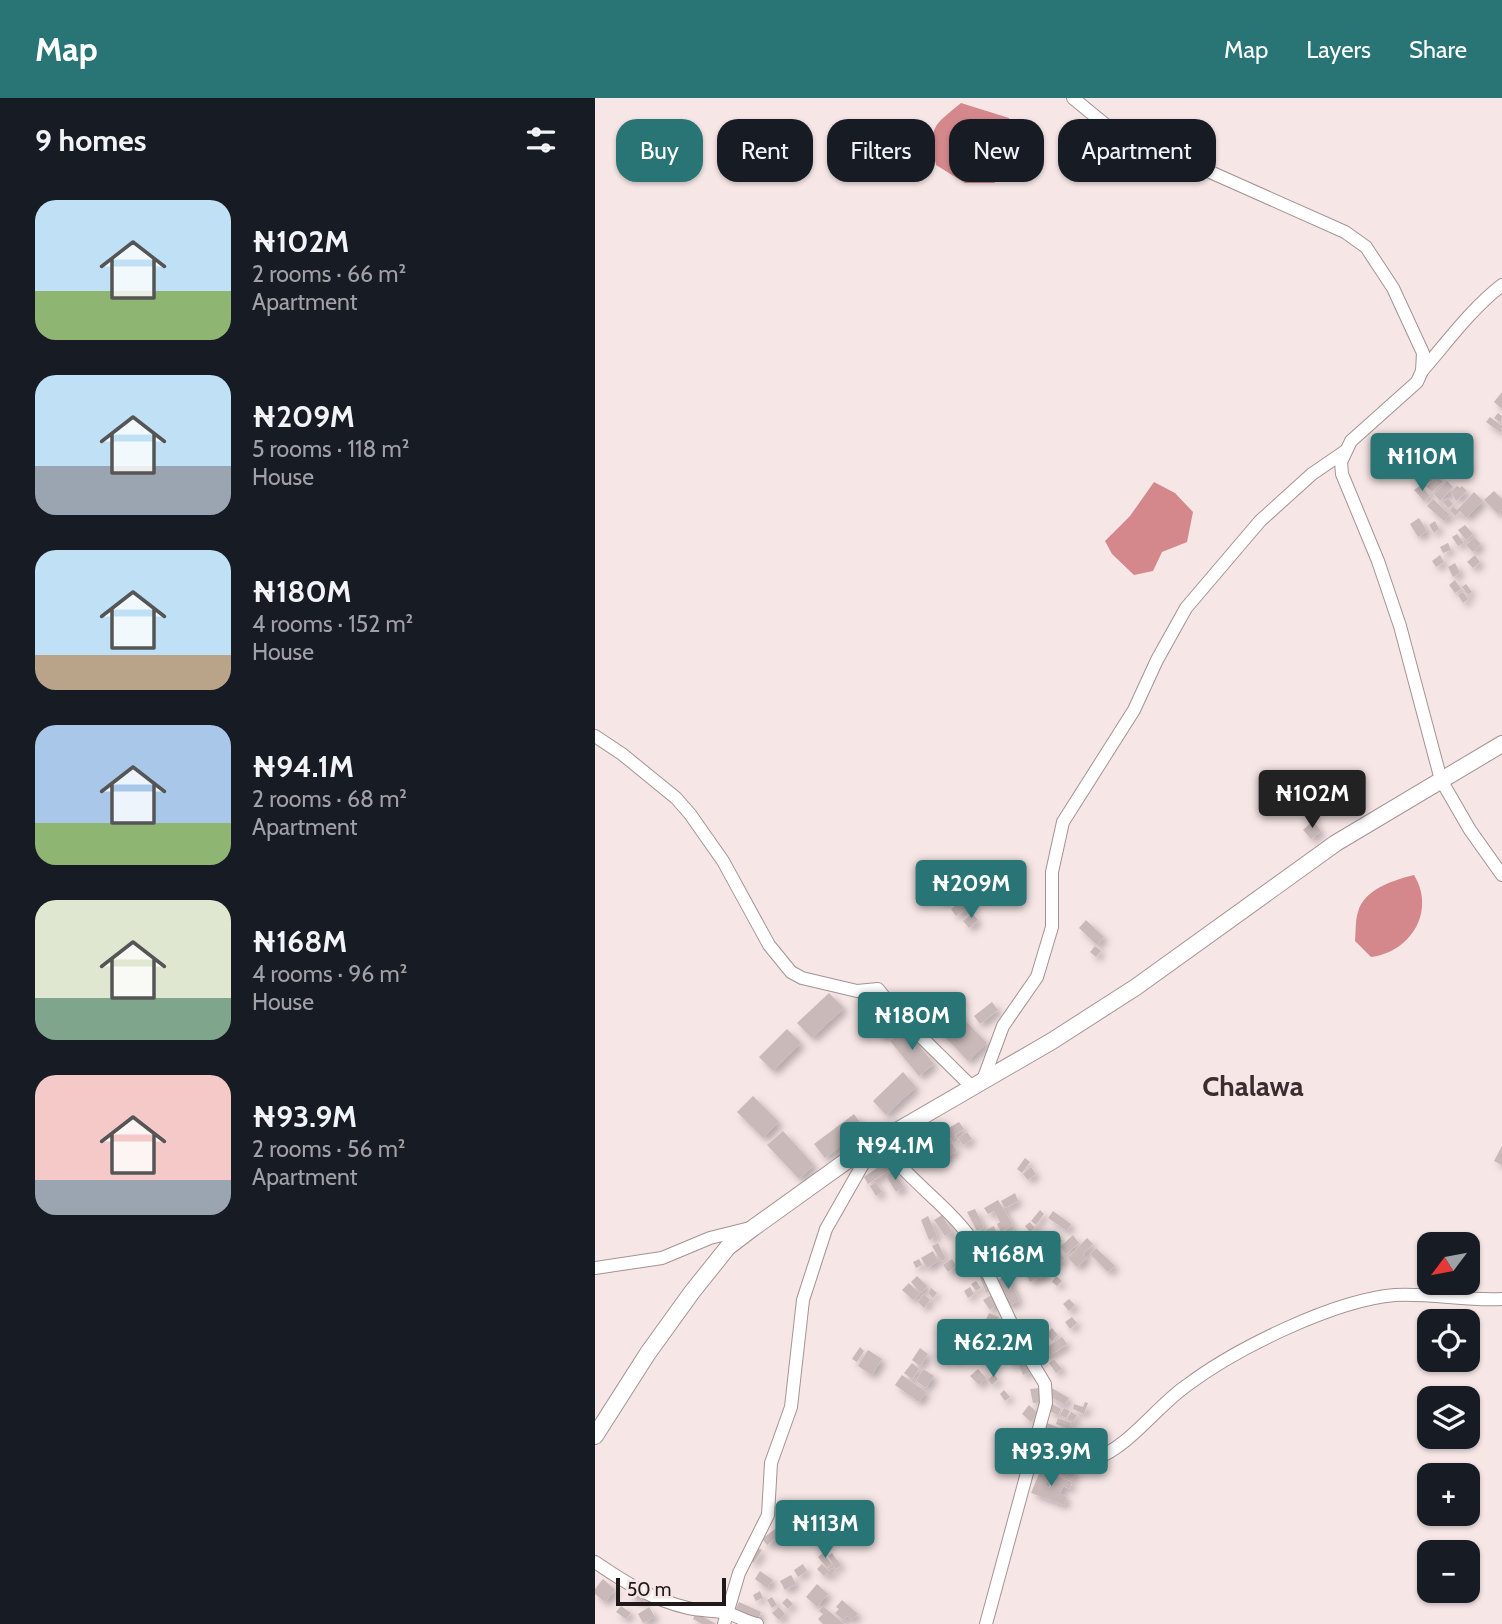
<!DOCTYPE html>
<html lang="en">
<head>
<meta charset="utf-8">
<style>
  :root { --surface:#171b24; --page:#20242c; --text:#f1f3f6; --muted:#9ea1a6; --accent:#297475 }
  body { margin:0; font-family:Cabin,sans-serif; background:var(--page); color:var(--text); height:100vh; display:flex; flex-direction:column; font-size:26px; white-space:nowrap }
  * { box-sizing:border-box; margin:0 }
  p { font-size:23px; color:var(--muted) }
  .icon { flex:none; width:38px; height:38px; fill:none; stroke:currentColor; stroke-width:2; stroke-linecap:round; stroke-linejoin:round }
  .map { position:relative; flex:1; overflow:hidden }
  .sheet { display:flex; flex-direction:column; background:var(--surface); width:595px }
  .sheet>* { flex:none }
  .guide { position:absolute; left:21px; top:21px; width:665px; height:63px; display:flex; gap:14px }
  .needle { width:46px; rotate:238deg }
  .fabs { position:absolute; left:822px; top:1134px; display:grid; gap:14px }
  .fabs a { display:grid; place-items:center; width:63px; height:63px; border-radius:14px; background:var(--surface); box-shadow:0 2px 5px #0004; font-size:35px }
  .scale { position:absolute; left:21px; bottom:18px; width:110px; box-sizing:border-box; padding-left:7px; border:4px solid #1f1919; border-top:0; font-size:19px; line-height:24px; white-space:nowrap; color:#1f1919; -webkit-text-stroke:5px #f7e6e6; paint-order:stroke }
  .price { position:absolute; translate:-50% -60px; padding:0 16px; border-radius:7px; background:var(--accent); color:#fff; font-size:23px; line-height:46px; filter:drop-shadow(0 2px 4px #0008) }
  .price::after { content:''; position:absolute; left:50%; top:42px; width:21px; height:16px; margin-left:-10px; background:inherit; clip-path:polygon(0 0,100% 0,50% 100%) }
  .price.current { background:#222; color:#fff }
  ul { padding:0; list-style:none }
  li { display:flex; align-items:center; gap:21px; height:175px; padding:0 35px }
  li span { display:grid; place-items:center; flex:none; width:196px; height:140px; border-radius:21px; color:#555 }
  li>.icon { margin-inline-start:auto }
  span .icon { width:84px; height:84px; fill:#fffc; stroke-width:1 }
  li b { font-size:30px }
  h2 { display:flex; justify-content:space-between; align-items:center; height:84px; padding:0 35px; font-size:30px }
  .chip { padding:0 24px; border-radius:21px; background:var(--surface); box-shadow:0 2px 5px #0004; font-size:24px; line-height:63px }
  .chip.current { background:var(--accent); color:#fff }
  header { display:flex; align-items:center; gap:42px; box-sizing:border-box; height:98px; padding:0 35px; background:var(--accent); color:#fff }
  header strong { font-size:33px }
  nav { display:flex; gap:38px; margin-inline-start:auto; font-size:24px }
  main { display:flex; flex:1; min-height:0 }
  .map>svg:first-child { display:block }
</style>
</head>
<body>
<header>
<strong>Map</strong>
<nav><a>Map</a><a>Layers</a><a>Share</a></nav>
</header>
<main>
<section class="sheet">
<h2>9 homes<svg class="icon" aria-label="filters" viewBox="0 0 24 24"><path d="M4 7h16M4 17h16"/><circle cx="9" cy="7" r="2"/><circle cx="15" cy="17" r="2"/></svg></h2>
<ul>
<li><span style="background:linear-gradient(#bfe0f5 65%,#8fb573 0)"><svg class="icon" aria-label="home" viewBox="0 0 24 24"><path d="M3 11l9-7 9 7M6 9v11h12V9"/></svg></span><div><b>₦102M</b><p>2 rooms · 66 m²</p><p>Apartment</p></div></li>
<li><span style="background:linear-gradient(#bfe0f5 65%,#9aa5b1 0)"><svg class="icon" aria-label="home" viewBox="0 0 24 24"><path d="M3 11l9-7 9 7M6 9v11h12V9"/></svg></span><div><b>₦209M</b><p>5 rooms · 118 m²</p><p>House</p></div></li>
<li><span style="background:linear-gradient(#bfe0f5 75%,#b9a48a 0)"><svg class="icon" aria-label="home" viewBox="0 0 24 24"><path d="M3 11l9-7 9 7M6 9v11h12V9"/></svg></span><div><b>₦180M</b><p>4 rooms · 152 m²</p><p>House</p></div></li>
<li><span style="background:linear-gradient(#a9c7e8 70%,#8fb573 0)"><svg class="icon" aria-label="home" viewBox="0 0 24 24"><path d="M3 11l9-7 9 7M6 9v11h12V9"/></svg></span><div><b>₦94.1M</b><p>2 rooms · 68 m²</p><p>Apartment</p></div></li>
<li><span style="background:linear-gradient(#dfe7d0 70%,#7fa58c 0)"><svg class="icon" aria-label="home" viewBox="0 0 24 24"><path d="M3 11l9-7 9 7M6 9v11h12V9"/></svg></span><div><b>₦168M</b><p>4 rooms · 96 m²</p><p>House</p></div></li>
<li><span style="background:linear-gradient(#f6c9c9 75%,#9aa5b1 0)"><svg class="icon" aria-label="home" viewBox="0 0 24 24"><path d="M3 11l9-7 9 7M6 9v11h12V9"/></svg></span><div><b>₦93.9M</b><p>2 rooms · 56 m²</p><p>Apartment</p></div></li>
</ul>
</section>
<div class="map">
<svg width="907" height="1526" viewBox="0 0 907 1526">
  <defs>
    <filter id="shadow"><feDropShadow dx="4.5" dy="4.5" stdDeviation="3.5" flood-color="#0004"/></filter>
  </defs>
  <rect width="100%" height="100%" fill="#f7e6e6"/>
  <!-- water -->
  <g fill="#d4888c">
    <path d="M 366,5 L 414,20 L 427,60 L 399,85 L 370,85 L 341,67 C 333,29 338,28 366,5 Z"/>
    <path d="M 559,384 L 580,395 L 598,414 L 592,444 L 567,454 L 558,473 L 539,477 L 517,456 L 510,443 L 535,418 Z"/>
    <path d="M 819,777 C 841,813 816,854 776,859 L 760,843 C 761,834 760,823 763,814 C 769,791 799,782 819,777 Z"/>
  </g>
  <!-- building -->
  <g fill="#c9b9b9" filter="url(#shadow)">
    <path d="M 907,294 L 907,311 L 899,304 Z"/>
    <path d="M 903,315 L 907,318 L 906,325 L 899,320 Z"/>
    <path d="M 895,319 L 907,328 L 906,335 L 891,324 Z"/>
    <path d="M 863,356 L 874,368 L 868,373 L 857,361 Z"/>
    <path d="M 846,359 L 854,368 L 848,373 L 840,364 Z"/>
    <path d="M 836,363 L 843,372 L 830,384 L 822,375 Z"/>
    <path d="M 843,378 L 848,384 L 837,394 L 831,388 Z"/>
    <path d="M 852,383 L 858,389 L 845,403 L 839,396 Z"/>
    <path d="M 826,387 L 835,398 L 829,403 L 819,392 Z"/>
    <path d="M 862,388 L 865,390 L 867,388 L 872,393 L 861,403 L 856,394 Z"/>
    <path d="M 899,393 L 907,401 L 907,412 L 903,416 L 889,402 Z"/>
    <path d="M 879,394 L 888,403 L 871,420 L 865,413 L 860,418 L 855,412 L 858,409 L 862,412 Z"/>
    <path d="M 853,400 L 858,406 L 853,410 L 848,404 Z"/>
    <path d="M 838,401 L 855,417 L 849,423 L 832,408 Z"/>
    <path d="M 824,420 L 832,433 L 823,439 L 815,426 Z"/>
    <path d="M 840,423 L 844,431 L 839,435 L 834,427 Z"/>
    <path d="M 870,427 L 878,436 L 871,442 L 863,432 Z"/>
    <path d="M 862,436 L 869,445 L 863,448 L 857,439 Z"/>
    <path d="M 879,439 L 886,446 L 878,454 L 871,447 Z"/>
    <path d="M 853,445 L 856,452 L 848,455 L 845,449 Z"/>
    <path d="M 845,457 L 849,464 L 841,469 L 837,463 Z"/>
    <path d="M 880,457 L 885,464 L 878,470 L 872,464 Z"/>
    <path d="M 860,465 L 865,475 L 858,479 L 853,469 Z"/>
    <path d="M 860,482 L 866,491 L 860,495 L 854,487 Z"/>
    <path d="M 871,486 L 877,494 L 873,497 L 867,489 Z"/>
    <path d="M 868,494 L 873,501 L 868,505 L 863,497 Z"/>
    <path d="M 718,723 L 726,733 L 716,741 L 708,732 Z"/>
    <path d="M 350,791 L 356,799 L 349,804 L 343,796 Z"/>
    <path d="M 368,802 L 373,809 L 361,818 L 356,811 Z"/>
    <path d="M 377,815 L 383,822 L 374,830 L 368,823 Z"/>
    <path d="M 491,822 L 509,839 L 502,847 L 484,830 Z"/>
    <path d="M 500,848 L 506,853 L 501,859 L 495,854 Z"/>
    <path d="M 234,895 L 249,910 L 217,940 L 202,925 Z"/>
    <path d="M 281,895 L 305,926 L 288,940 L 264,908 Z"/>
    <path d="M 349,901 L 392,945 L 373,963 L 331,919 Z"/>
    <path d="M 397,904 L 403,912 L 385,926 L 379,918 Z"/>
    <path d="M 310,930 L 339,966 L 324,978 L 295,943 Z"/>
    <path d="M 192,931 L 206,945 L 178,973 L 164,959 Z"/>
    <path d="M 308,974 L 321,989 L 291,1017 L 278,1003 Z"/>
    <path d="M 158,998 L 184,1024 L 168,1040 L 142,1014 Z"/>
    <path d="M 259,1016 L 269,1030 L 230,1060 L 219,1046 Z"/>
    <path d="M 364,1024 L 369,1031 L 360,1037 L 363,1042 L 359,1045 L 350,1032 Z"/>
    <path d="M 188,1033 L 219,1067 L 204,1081 L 172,1047 Z"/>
    <path d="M 372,1034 L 377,1041 L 368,1047 L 363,1040 Z"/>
    <path d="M 349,1035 L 354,1043 L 341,1051 L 336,1043 Z"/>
    <path d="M 334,1045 L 339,1052 L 324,1062 L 319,1055 Z"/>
    <path d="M 357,1045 L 362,1053 L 347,1062 L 342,1054 Z"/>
    <path d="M 907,1048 L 907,1067 L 899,1063 Z"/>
    <path d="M 430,1060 L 435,1064 L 427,1075 L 422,1071 Z"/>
    <path d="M 289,1065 L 294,1072 L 273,1086 L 269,1079 Z"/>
    <path d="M 436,1069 L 441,1076 L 433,1082 L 428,1076 Z"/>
    <path d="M 298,1073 L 309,1089 L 301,1094 L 291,1078 Z"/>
    <path d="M 281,1084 L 287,1094 L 281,1098 L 275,1088 Z"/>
    <path d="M 420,1095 L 423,1103 L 410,1110 L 406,1103 Z"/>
    <path d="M 403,1102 L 418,1127 L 406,1134 L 402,1126 L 405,1124 L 399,1113 L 393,1116 L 389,1110 Z"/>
    <path d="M 380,1111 L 389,1129 L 382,1133 L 372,1114 Z"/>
    <path d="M 445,1112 L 449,1116 L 441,1127 L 436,1123 Z"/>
    <path d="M 458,1113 L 476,1126 L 472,1133 L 453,1120 Z"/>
    <path d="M 347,1117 L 357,1134 L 350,1138 L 339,1122 Z"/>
    <path d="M 333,1118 L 342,1138 L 334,1142 L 326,1122 Z"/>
    <path d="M 435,1124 L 440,1130 L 435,1134 L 430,1128 Z"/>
    <path d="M 399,1128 L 401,1133 L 393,1137 L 391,1132 Z"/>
    <path d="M 421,1132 L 427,1149 L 422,1151 L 415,1135 Z"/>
    <path d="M 414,1135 L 415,1142 L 406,1145 L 404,1138 Z"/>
    <path d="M 452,1135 L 457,1140 L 445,1150 L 441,1145 Z"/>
    <path d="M 431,1136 L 436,1145 L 431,1148 L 426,1139 Z"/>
    <path d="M 478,1137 L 484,1145 L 471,1156 L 465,1149 Z"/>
    <path d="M 399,1139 L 405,1149 L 393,1156 L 387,1147 Z"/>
    <path d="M 463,1139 L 467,1143 L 458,1151 L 454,1147 Z"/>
    <path d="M 492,1140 L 498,1146 L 488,1156 L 492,1160 L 482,1169 L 473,1160 Z"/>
    <path d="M 414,1144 L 417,1151 L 410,1153 L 408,1147 Z"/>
    <path d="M 343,1145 L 351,1161 L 346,1163 L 337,1148 Z"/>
    <path d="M 501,1150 L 520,1168 L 513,1174 L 495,1156 Z"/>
    <path d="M 430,1152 L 434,1161 L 442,1157 L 446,1165 L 437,1169 L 439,1173 L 448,1169 L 451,1177 L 435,1184 L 421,1155 Z"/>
    <path d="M 464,1152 L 470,1161 L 462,1167 L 455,1158 Z"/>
    <path d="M 338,1153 L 343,1163 L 332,1170 L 326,1160 Z"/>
    <path d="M 370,1155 L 373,1162 L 364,1167 L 360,1161 Z"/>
    <path d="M 324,1161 L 327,1167 L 321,1170 L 318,1164 Z"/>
    <path d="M 357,1161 L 361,1168 L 353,1174 L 348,1167 Z"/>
    <path d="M 391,1174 L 398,1192 L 391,1195 L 384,1177 Z"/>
    <path d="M 413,1177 L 424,1203 L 412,1208 L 401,1183 Z"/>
    <path d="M 322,1178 L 332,1188 L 326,1195 L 316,1184 Z"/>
    <path d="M 461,1178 L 467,1183 L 462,1188 L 457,1184 Z"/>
    <path d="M 381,1183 L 386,1190 L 381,1193 L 376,1186 Z"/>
    <path d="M 314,1185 L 325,1196 L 318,1202 L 307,1192 Z"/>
    <path d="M 375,1189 L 379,1196 L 373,1200 L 369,1193 Z"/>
    <path d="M 336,1190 L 342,1195 L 338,1200 L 333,1195 Z"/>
    <path d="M 329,1196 L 335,1202 L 329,1210 L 323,1204 Z"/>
    <path d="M 398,1196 L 404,1205 L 395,1212 L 388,1202 Z"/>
    <path d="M 474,1201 L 480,1207 L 474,1213 L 468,1206 Z"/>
    <path d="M 394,1215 L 404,1219 L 400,1229 L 390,1224 Z"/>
    <path d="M 477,1219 L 482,1225 L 475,1231 L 470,1224 Z"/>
    <path d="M 407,1221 L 414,1224 L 408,1236 L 402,1233 Z"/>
    <path d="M 457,1230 L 463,1237 L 457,1243 L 451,1236 Z"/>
    <path d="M 467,1239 L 472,1246 L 451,1260 L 440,1244 L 446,1240 L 452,1249 Z"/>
    <path d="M 358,1244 L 368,1255 L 360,1261 L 351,1250 Z"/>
    <path d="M 383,1244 L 387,1253 L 381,1256 L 377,1247 Z"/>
    <path d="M 265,1249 L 269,1253 L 262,1264 L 257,1261 Z"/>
    <path d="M 325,1250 L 333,1256 L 325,1268 L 317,1262 Z"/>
    <path d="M 273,1252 L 287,1261 L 277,1277 L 263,1268 Z"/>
    <path d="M 428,1254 L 436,1274 L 428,1277 L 420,1257 Z"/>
    <path d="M 416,1256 L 421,1266 L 418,1268 L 412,1257 Z"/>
    <path d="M 459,1261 L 467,1271 L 461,1275 L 454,1265 Z"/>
    <path d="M 317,1265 L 324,1271 L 317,1281 L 309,1275 Z"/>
    <path d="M 328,1271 L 339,1278 L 331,1290 L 321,1283 Z"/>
    <path d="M 383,1271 L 391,1280 L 384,1287 L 375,1278 Z"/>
    <path d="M 399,1276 L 403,1281 L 397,1287 L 393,1282 Z"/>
    <path d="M 307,1277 L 331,1294 L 324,1304 L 300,1287 Z"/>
    <path d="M 455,1289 L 474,1300 L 470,1307 L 451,1296 Z"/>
    <path d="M 446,1290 L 448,1304 L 438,1305 L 435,1291 Z"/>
    <path d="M 409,1292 L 415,1299 L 410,1303 L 405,1296 Z"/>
    <path d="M 490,1304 L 493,1305 L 489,1316 L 478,1311 L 479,1306 L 488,1309 Z"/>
    <path d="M 456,1305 L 466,1311 L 463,1317 L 452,1312 Z"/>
    <path d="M 434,1307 L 443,1315 L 436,1324 L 427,1316 Z"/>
    <path d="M 469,1310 L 475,1313 L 471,1320 L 465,1317 Z"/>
    <path d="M 476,1314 L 482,1317 L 478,1324 L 472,1321 Z"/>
    <path d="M 463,1320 L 476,1325 L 474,1331 L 461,1326 Z"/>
    <path d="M 452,1325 L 472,1333 L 468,1344 L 447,1336 Z"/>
    <path d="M 480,1331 L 488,1335 L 484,1344 L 475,1340 Z"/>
    <path d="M 493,1335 L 498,1337 L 494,1346 L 488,1344 Z"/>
    <path d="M 451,1344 L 487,1358 L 484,1366 L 476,1363 L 473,1371 L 481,1374 L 478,1381 L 460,1374 L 465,1362 L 459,1360 L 455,1372 L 442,1367 Z"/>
    <path d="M 446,1371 L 455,1374 L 450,1388 L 455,1390 L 460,1377 L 477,1384 L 475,1391 L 468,1388 L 465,1396 L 472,1399 L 469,1407 L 436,1395 Z"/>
    <path d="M 188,1425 L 193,1431 L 172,1447 L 167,1441 Z"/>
    <path d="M 161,1449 L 167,1452 L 159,1465 L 154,1462 Z"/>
    <path d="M 228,1455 L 237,1466 L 232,1470 L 223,1459 Z"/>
    <path d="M 237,1455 L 246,1467 L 241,1471 L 233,1458 Z"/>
    <path d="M 208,1466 L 212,1473 L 203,1479 L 199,1472 Z"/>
    <path d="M 227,1466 L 234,1473 L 237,1470 L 240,1473 L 235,1478 L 232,1475 L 229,1478 L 222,1471 Z"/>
    <path d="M 165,1473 L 178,1482 L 172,1490 L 160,1481 Z"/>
    <path d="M 196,1477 L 201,1486 L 190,1492 L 185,1483 Z"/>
    <path d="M 8,1481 L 20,1492 L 10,1504 L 0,1496 L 0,1491 Z"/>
    <path d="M 222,1486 L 233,1496 L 222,1509 L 211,1499 Z"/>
    <path d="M 38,1489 L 52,1499 L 48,1505 L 33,1496 Z"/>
    <path d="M 165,1493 L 168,1500 L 161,1503 L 158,1497 Z"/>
    <path d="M 177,1499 L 182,1507 L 177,1510 L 172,1502 Z"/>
    <path d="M 192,1500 L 198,1506 L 193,1511 L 187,1505 Z"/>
    <path d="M 247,1502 L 263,1516 L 257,1522 L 252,1518 L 248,1522 L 240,1515 L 244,1511 L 241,1509 Z"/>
    <path d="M 144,1504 L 166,1514 L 162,1525 L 139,1514 Z"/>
    <path d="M 26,1508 L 36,1515 L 31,1521 L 21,1514 Z"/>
    <path d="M 228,1508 L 249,1526 L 228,1526 L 223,1521 L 228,1516 L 224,1513 Z"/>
    <path d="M 54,1509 L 60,1519 L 48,1525 L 43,1516 Z"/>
    <path d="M 184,1509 L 190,1516 L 184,1522 L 177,1515 Z"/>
    <path d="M 101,1515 L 121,1526 L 107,1526 L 98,1521 Z"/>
  </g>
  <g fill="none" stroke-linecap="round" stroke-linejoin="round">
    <!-- minor casing -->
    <g stroke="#a39394" stroke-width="14">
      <g id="minor">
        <path d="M 478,0 L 512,28 L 750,134 L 771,149 L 798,190 L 828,255 L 827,273"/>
        <path d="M 907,187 C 876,211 853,243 827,273 L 822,284 L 756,343 L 746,364 L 747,376 L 783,463 L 805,528 L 846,682 L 875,732 L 907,777"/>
        <path d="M 0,638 L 27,656 L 81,700 L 95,716 L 128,763 L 174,847 L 196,874 L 207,880 L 262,893 L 283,891 L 303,916 L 377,989"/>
        <path d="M 388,982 L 408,928 L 442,879 L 457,829 L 457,774 L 468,724 L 539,612 L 562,562 L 591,510 L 665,423 L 717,376 L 749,354"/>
        <path d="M 286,1042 C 310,1081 351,1105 377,1142 L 427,1248 L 450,1286 L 451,1305 L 391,1526"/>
        <path d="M 0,1170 L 67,1160 L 115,1140 L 155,1130"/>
        <path d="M 442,1340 L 485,1352 L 500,1361 C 536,1347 560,1310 591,1288 C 640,1251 739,1202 800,1197 C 836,1195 871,1203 907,1201"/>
        <path d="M 0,1464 C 29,1484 58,1502 93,1510 C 105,1513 118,1512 131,1515 C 141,1517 151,1524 162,1526"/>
        <path d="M 129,1526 L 144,1475 L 173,1417 L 176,1365 L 196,1309 L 208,1202 L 231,1131 L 280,1045"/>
      </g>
    </g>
    <!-- tertiary casing -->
    <g stroke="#a39394" stroke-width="18">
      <path id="tertiary" d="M 0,1338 L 53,1255 L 97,1194 L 133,1149 L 158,1130 L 257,1059 L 457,943 L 541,889 L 741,745 L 907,646"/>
    </g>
    <!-- minor -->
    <use href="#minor" stroke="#fff" stroke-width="12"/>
    <!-- tertiary -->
    <use href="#tertiary" stroke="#fff" stroke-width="16"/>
  </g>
  <g text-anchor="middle" stroke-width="7" stroke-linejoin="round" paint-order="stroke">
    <!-- quarter labels -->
    <g font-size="28" font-weight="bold" fill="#392d2d" stroke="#f7e6e6">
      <text x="658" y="998">Chalawa</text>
    </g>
  </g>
</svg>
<div class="fabs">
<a><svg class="needle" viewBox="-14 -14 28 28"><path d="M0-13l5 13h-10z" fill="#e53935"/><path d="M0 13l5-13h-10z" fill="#9ea1a6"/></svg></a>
<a><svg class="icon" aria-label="locate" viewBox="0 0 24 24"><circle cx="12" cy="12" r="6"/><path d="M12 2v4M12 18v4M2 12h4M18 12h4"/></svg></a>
<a><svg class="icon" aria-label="layers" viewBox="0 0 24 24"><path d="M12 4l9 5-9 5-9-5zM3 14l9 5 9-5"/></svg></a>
<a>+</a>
<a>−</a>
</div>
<div class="scale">50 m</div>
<b class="price" style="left:827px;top:395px">₦110M</b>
<b class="price current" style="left:717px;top:732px">₦102M</b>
<b class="price" style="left:376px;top:822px">₦209M</b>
<b class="price" style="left:317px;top:954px">₦180M</b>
<b class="price" style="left:300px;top:1084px">₦94.1M</b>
<b class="price" style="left:413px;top:1193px">₦168M</b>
<b class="price" style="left:398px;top:1281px">₦62.2M</b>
<b class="price" style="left:456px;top:1390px">₦93.9M</b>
<b class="price" style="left:230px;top:1462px">₦113M</b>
<div class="guide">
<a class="chip current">Buy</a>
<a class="chip">Rent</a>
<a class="chip">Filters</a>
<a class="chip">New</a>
<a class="chip">Apartment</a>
</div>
</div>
</main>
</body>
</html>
